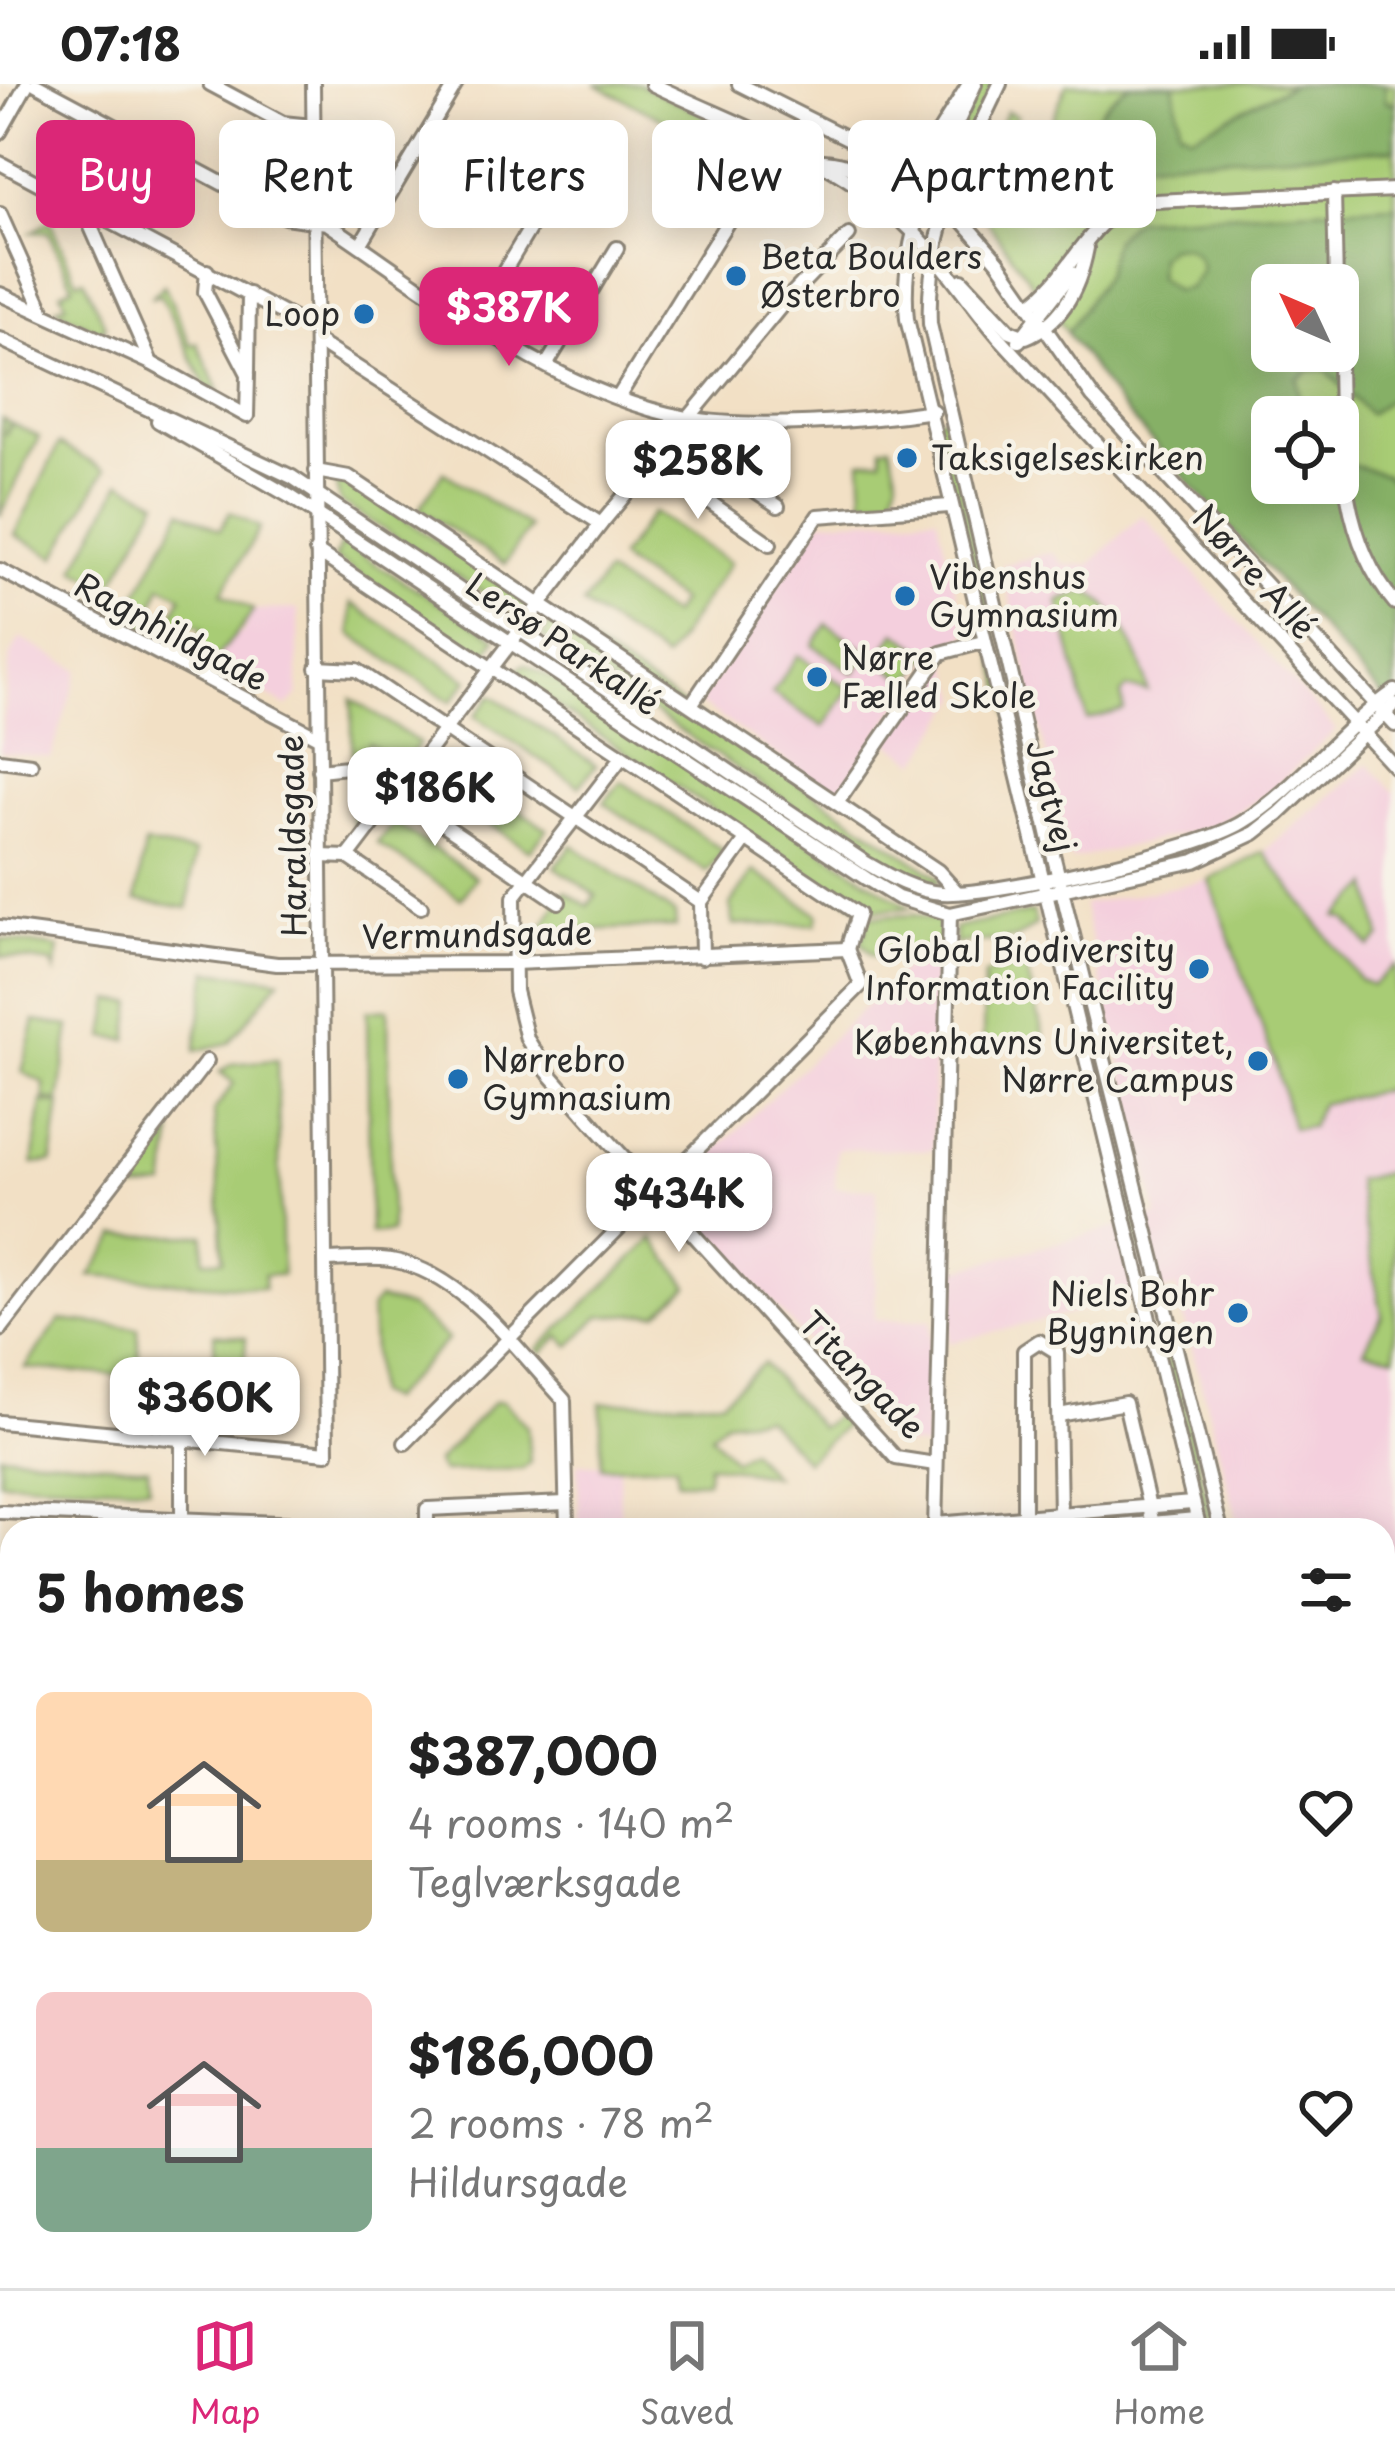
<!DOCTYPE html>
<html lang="en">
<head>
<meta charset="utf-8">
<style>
  :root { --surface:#fff; --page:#f6f6f6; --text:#222; --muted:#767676; --line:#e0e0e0; --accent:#db2777 }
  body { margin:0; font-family:"Playpen Sans",sans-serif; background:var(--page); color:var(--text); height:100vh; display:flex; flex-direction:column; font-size:45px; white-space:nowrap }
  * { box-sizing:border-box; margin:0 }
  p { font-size:39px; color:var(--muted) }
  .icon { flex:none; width:66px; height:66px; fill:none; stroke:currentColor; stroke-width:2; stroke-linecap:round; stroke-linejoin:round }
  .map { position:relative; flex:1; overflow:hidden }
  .details { position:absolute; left:0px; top:1434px; width:1395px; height:771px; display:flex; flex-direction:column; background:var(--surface); border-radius:36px 36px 0 0; box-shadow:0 6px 30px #0003 }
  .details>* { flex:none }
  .banner { position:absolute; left:36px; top:36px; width:1323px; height:108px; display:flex; gap:24px }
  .needle { width:78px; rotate:314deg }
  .buttons { position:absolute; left:1251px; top:180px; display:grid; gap:24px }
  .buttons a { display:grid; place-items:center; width:108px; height:108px; border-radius:18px; background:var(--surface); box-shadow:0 6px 30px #0003; font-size:60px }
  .price { position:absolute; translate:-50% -102px; padding:0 27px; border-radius:24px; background:#fff; color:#222; font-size:39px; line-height:78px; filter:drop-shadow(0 3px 6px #0008) }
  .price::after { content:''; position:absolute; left:50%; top:72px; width:36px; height:27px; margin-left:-18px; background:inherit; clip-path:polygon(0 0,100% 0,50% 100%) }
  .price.current { background:var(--accent); color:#fff }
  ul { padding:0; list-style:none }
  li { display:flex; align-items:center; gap:36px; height:300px; padding:0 36px }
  li span { display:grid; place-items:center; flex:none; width:336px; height:240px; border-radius:18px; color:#555 }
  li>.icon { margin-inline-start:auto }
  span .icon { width:144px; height:144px; fill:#fffc; stroke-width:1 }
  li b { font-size:51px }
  h2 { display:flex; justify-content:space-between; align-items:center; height:144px; padding:0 36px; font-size:51px }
  .tag { padding:0 42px; border-radius:18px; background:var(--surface); box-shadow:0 6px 30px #0003; font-size:42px; line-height:108px }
  .tag.current { background:var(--accent); color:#fff }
  .status { display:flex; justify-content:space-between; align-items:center; height:84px; padding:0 60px; background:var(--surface); direction:ltr }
  .status svg { height:33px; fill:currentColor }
  .tabs { display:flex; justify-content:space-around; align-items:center; height:168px; border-top:3px solid var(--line); background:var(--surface); font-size:33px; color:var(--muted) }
  .tabs a { display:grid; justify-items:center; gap:6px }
  .tabs .current { color:var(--accent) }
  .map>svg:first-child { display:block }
</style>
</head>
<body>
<div class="status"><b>07:18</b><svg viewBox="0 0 49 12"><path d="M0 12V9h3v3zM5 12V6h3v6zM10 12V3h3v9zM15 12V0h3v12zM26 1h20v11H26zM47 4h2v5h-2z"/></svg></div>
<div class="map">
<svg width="1395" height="2204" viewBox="0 0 1395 2204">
  <rect width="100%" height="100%" fill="#f7f3e8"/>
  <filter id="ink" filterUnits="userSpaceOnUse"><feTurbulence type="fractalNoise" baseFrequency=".00833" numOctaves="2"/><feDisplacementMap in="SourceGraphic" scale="24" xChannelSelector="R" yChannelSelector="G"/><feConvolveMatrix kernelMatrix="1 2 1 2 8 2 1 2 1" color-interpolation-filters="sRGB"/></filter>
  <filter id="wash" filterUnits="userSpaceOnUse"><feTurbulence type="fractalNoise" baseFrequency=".004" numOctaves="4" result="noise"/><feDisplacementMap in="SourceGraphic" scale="48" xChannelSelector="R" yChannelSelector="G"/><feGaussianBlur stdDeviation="2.7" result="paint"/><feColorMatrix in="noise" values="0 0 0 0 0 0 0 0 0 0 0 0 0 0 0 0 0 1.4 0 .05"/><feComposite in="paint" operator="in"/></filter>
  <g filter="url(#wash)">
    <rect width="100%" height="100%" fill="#f2e0c5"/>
    <!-- built -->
    <g fill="#f4cfdd">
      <path d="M 1142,431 L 1336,646 L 1267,710 L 1212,743 L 1071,776 L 1002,481 L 1052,468 L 1065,481 L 1089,481 Z"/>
      <path d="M 937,432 L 967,551 L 935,568 L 837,711 L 699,619 L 821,437 Z"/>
      <path d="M 298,525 L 298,611 L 287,622 L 212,581 L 223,560 L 243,548 L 253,526 Z"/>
      <path d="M 20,554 L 79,586 L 51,674 L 0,668 L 10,573 Z"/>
      <path d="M 947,572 L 960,613 L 918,678 L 888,658 Z"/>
      <path d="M 1368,680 L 1395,708 L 1395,1570 L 1383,1572 L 1383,1446 L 1240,1446 L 1176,1204 L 949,1259 L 951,1187 L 1158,1132 L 1083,821 L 1209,796 L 1236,783 L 1264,768 Z"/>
      <path d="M 906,883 L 934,883 L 933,1066 L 837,1065 L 835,1104 L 877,1105 L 875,1236 L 931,1237 L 926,1364 L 901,1360 L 672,1109 Z"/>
      <path d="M 578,1379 L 619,1382 L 621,1446 L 579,1446 Z"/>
    </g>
    <!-- green -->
    <g fill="#a8cc75" stroke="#6a7c50" stroke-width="3" fill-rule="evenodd">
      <path d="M 595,0 L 639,0 L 771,63 L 752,81 Z"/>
      <path d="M 981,0 L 993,0 L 951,87 L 943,81 Z"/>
      <path d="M 1067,0 L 1395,0 L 1395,626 L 1120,322 L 967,109 L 1094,102 L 1093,80 L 1032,83 ZM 1272,201 L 1338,201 L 1338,267 L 1272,267 ZM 1272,333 L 1338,333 L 1338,399 L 1272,399 Z"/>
      <path d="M 1007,27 L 1017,32 L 995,84 L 979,85 Z"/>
      <path d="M 50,137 L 77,197 L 84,195 L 106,243 L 98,247 L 56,224 L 66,220 L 61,208 L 73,202 L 48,148 L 32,148 Z"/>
      <path d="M 164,201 L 191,261 L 197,259 L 219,307 L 207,304 L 160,211 L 150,214 Z"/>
      <path d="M 944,333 L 991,528 L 983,530 L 935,335 Z"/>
      <path d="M 2,335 L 10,339 L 5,351 L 12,340 L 39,353 L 0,432 Z"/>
      <path d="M 59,360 L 105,386 L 56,473 L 15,451 Z"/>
      <path d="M 890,361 L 898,393 L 893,414 L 863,417 L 861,377 L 882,375 L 882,363 Z"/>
      <path d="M 775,381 L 777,416 L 726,382 L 772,380 Z"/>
      <path d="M 443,388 L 529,443 L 505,480 L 419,425 Z"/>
      <path d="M 334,394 L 349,398 L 531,520 L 522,533 L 340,418 Z"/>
      <path d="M 121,398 L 158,417 L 111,504 L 75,485 Z"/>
      <path d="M 182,426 L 220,446 L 230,428 L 260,444 L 222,509 L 253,526 C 242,549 224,559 212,581 L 189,569 L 203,545 L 185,534 L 170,559 L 153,550 L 163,531 L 171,534 L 182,512 L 161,501 L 145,545 L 124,534 Z"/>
      <path d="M 653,428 L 730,479 L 665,575 L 583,521 L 606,489 L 672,531 L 680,517 L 619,475 Z"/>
      <path d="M 342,459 L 496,554 L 484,574 L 334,474 Z"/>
      <path d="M 1086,507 C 1117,520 1143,575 1148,607 L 1127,604 L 1121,610 L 1124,626 L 1087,636 L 1059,517 Z"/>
      <path d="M 351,519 L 468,596 L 451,618 L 351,550 Z"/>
      <path d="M 991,531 L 1047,765 L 1044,766 L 984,533 Z"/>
      <path d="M 553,534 L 938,793 L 939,798 L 909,796 L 883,783 L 542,553 Z"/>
      <path d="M 827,540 L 868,568 L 854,589 L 813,561 Z"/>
      <path d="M 896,548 L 929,570 L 910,598 L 877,576 Z"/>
      <path d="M 798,571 L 849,605 L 824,643 L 772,609 Z"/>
      <path d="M 525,580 L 574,606 L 911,824 L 864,827 L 510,591 Z"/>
      <path d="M 492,611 L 596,681 L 579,702 L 475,632 Z"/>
      <path d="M 352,615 L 419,659 L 402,682 L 369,659 L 361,671 L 352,671 Z"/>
      <path d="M 444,676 L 547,745 L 530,767 L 426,698 Z"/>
      <path d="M 357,691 L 381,710 L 353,745 L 353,696 Z"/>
      <path d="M 621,697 L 724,767 L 707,788 L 604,719 Z"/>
      <path d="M 395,739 L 476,793 L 461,815 L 377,759 Z"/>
      <path d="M 145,760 L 195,769 L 188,824 L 136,816 Z"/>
      <path d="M 572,761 L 675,830 L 676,843 L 540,847 L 565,807 L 588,822 L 596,811 L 555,783 Z"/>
      <path d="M 1264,768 L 1360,896 L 1372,901 L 1395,881 L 1395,1004 L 1320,1020 L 1311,1043 L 1292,1044 L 1276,982 L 1209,796 Z"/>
      <path d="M 754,787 L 818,830 L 816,840 L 734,841 L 730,821 Z"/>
      <path d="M 1370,802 L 1381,853 L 1370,863 L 1346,835 L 1337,833 Z"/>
      <path d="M 1033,828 L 1036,841 L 1017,854 L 955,860 L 955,844 Z"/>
      <path d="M 915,831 L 943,839 L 944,857 L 886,876 L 871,870 L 861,858 L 867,844 L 861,833 Z"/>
      <path d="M 1062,833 L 1098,964 L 1089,967 L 1059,834 Z"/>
      <path d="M 0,855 L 59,864 L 55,887 L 52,879 L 0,872 Z"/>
      <path d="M 1025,881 L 1044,953 L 983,968 L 984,891 Z"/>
      <path d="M 208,887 L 280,895 L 229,959 L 195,967 Z"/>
      <path d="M 111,916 L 133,919 L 128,956 L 105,953 Z"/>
      <path d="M 388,925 L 391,1148 L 370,1149 L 367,927 Z"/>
      <path d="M 35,937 L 70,942 L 59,1017 L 44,1015 L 44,999 L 22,988 Z"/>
      <path d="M 277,976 L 282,1191 L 264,1191 L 264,1204 L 90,1192 L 117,1152 L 204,1151 L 204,1176 L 223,1176 L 214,1027 L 234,999 L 220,988 L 231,980 Z"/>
      <path d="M 1103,986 L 1215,1446 L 1209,1446 L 1094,989 Z"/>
      <path d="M 42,1018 L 60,1020 L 52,1078 L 33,1080 Z"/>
      <path d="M 173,1048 L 165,1102 L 128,1107 Z"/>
      <path d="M 1395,1087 L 1395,1272 L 1364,1266 L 1382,1231 L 1356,1096 Z"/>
      <path d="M 653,1155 L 689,1202 L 658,1229 L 600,1232 L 570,1262 L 560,1252 L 542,1269 L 538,1265 Z"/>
      <path d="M 378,1215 L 411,1224 L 448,1255 L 389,1316 L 375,1310 L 371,1224 Z"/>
      <path d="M 60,1236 L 138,1244 L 140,1293 L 25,1284 Z"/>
      <path d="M 214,1250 L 246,1254 L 241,1324 L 216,1320 Z"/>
      <path d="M 763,1279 L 820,1344 L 836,1331 L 845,1341 L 806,1377 L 765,1333 L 725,1337 L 711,1351 L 734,1376 L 750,1366 L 773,1392 L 708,1380 L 707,1397 L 677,1397 L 676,1381 L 601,1383 L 601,1319 L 722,1316 Z"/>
      <path d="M 503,1317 L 527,1342 L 530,1378 L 523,1385 L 442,1388 L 436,1379 L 494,1318 Z"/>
      <path d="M 0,1370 L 148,1383 L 149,1403 L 0,1397 Z"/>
      <path d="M 0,1745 L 12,1776 L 12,1908 L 0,1889 Z"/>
      <path d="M 12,2029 L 12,2093 L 0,2100 L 0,2036 Z"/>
      <path d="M 12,2157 L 12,2193 L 55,2193 L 61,2204 L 9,2204 L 0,2188 L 0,2164 Z"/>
      <path d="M 179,2193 L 269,2196 L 283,2193 L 265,2204 L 187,2204 Z"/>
      <path d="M 508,2193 L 562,2193 L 564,2204 L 510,2204 Z"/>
    </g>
    <!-- forest -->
    <g fill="#86b066" stroke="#586e48" stroke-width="3" fill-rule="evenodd">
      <path d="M 1130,0 L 1174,0 L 1180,44 L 1192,51 L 1293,0 L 1385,0 L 1386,18 L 1395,20 L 1395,65 L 1086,80 C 1080,47 1103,18 1130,0 Z"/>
      <path d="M 1395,121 L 1395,311 L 1369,330 L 1326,286 L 1308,287 L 1297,295 L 1302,333 L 1272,333 L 1272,399 L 1338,399 L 1338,377 L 1386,391 L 1395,399 L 1395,626 L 1120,322 L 1067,249 L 1105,191 L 1114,155 L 1135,135 ZM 1170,163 C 1188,160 1200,169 1201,187 L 1189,204 L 1175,207 L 1158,194 L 1159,173 ZM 1272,201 L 1338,201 L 1338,267 L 1272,267 Z"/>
    </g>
  </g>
  <g filter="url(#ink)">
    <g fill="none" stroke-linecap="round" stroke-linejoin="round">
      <!-- minor casing -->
      <g stroke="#8e8678" stroke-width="18">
        <g id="minor">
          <path d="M 36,0 L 285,133 L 327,139 C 436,212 556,310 687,334 C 751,346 867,337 933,327"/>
          <path d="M 210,0 L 283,39 L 312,42"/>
          <path d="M 652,0 C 741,43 839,74 910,145 C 944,178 968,217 999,253 L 1395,683"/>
          <path d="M 739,0 L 901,81 L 945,116 L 998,177 L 1093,313 L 1395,641"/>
          <path d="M 975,0 C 940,79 898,146 907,235 L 1200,1446"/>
          <path d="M 1000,0 C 961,81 926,149 930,240 L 1053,770 L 1221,1446"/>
          <path d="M 0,48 L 27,0"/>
          <path d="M 824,77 C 879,81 880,120 945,116"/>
          <path d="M 0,79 L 316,247"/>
          <path d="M 906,84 L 921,77 L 969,0"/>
          <path d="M 1334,108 L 1336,201"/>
          <path d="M 95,129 L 91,143 L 151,279"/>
          <path d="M 0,130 L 43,226"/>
          <path d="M 360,161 L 456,0"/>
          <path d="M 962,196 L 1010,247 L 1026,253 C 1063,238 1080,201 1087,164"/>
          <path d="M 0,210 L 151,279 L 247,332 L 248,290 L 205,208 L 207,187"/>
          <path d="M 1030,221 C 1071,192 1086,139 1133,118 L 1395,106"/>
          <path d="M 475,236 L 539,129"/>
          <path d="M 1338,242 C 1342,334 1331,444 1395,519"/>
          <path d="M 0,255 L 292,393 L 866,779 C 890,793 914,807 942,809 C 994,812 1199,766 1243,738 C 1300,703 1340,644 1395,607"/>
          <path d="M 316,257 L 601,440"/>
          <path d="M 1019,257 L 1072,189"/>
          <path d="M 547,280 L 617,164"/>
          <path d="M 248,287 L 249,210"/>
          <path d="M 619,312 L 738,121"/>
          <path d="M 158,337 L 291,413 L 867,795 L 898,814 L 950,830 L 1195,777 L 1255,749 L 1279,730 L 1395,620"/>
          <path d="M 652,378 L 770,460"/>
          <path d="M 316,387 L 349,393 L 938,787 L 957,808"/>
          <path d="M 686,401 L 713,379 L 778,422"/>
          <path d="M 316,467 L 858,830 L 847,865"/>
          <path d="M 0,486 L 318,653"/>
          <path d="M 317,584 L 357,586 L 701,818"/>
          <path d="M 691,621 L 818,432 L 949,422"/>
          <path d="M 622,673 L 514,813 L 515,907 L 527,955 L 547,987 L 597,1044 L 896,1374 L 935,1380"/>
          <path d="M 0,676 L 31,680"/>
          <path d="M 319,686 L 357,682 L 559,818"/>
          <path d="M 837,719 L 941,569 L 983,558"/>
          <path d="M 320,772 L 348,773 L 601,440 L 787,215 L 849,151"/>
          <path d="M 348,773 L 421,823"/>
          <path d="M 0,843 L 277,880 L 514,879 L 847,865"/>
          <path d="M 702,873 L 701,818 L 746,756"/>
          <path d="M 325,1176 C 347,1176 370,1173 391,1176 C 464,1189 517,1266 564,1316 L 567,1446"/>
          <path d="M 0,1246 L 207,977"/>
          <path d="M 182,1313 L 182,1446"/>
          <path d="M 1059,1331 L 1125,1319 L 1153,1440"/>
          <path d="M 0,1338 L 327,1369 L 313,0"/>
          <path d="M 405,1359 L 861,901 L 847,865"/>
          <path d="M 0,1428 L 302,1440"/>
          <path d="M 1024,1435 L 1024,1267 L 1039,1257 L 1057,1268 L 1060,1431"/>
          <path d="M 935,1440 L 1192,1419"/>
          <path d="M 427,1446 L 427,1425 L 566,1419"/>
          <path d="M 935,1446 L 950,830"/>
          <path d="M 1074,1446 L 1196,1435"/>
          <path d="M 0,1563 L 12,1561"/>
          <path d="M 1383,1587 L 1395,1585"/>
          <path d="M 1383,1599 L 1395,1597"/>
          <path d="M 1383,1761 L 1395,1816"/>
          <path d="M 1383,1881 L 1395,1878"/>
          <path d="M 1383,2094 L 1395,2091"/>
          <path d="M 0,2149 L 12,2141"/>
          <path d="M 1383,2170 L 1391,2204"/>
          <path d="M 0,2192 L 7,2204"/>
          <path d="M 60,2193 L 66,2204"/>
          <path d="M 169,2193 L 176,2204"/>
          <path d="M 273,2193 L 280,2204"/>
          <path d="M 471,2193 L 473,2204"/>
          <path d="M 577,2193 L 580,2204"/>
          <path d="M 687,2193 L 690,2204"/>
          <path d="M 976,2193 L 978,2204"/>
          <path d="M 1119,2193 L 1121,2204"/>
          <path d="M 293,2204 L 311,2193"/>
        </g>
      </g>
      <!-- minor -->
      <use href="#minor" stroke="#fff" stroke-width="12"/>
    </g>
  </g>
  <!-- markers -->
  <g fill="#1f6fb2" stroke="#f7f3e8" stroke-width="4.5">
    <circle cx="736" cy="192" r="12"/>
    <circle cx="364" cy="230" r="12"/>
    <circle cx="907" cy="374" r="12"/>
    <circle cx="905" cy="512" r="12"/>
    <circle cx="817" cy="593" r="12"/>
    <circle cx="1199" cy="885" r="12"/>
    <circle cx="1258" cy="977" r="12"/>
    <circle cx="458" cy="995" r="12"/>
    <circle cx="1238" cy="1229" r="12"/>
  </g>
  <g text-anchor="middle" stroke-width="9" stroke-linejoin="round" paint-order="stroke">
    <!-- poi labels -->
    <g font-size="33" fill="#2b2b2b" stroke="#f7f3e8" text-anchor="start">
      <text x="760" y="185">Beta Boulders<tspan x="760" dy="38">Østerbro</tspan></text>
      <text x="340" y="242" text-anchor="end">Loop</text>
      <text x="931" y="386">Taksigelseskirken</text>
      <text x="929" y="505">Vibenshus<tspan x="929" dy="38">Gymnasium</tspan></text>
      <text x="841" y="586">Nørre<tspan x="841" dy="38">Fælled Skole</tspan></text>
      <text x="1175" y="878" text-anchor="end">Global Biodiversity<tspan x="1175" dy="38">Information Facility</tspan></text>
      <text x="1234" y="970" text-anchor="end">Københavns Universitet,<tspan x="1234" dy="38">Nørre Campus</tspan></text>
      <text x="482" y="988">Nørrebro<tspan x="482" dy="38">Gymnasium</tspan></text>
      <text x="1214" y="1222" text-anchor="end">Niels Bohr<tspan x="1214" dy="38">Bygningen</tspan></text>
    </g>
    <!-- street labels -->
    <g font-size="33" fill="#2b2b2b" stroke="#f7f3e8">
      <text transform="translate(1254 488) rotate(48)" y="12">Nørre Allé</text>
      <text transform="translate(171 548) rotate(28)" y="12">Ragnhildgade</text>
      <text transform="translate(563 560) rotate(34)" y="12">Lersø Parkallé</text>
      <text transform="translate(1051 712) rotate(76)" y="12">Jagtvej</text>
      <text transform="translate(293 752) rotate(-91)" y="12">Haraldsgade</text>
      <text transform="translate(477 851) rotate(-1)" y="12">Vermundsgade</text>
      <text transform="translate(862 1291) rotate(46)" y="12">Titangade</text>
    </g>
  </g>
</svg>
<div class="buttons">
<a><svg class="needle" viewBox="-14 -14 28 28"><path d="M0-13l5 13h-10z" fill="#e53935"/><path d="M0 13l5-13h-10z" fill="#767676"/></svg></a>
<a><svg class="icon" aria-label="locate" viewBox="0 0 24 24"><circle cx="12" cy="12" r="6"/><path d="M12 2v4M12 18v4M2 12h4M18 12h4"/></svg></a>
</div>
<b class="price current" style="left:509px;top:285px">$387K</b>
<b class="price" style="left:698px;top:438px">$258K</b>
<b class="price" style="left:435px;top:765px">$186K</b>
<b class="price" style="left:679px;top:1171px">$434K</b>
<b class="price" style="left:205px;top:1375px">$360K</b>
<div class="banner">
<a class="tag current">Buy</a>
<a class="tag">Rent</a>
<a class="tag">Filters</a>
<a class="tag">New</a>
<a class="tag">Apartment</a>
</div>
<section class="details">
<h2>5 homes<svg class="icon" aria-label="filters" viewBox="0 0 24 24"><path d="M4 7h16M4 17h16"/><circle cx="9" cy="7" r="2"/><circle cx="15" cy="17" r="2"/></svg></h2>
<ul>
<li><span style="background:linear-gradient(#ffd9b3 70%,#c2b280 0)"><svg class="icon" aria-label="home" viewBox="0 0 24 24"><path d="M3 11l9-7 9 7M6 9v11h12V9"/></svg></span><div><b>$387,000</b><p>4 rooms · 140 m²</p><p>Teglværksgade</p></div><svg class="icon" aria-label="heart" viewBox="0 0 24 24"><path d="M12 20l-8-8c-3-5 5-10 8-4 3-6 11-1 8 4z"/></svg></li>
<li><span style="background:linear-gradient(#f6c9c9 65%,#7fa58c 0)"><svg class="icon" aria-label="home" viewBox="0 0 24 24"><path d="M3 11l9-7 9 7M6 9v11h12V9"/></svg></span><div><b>$186,000</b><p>2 rooms · 78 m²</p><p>Hildursgade</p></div><svg class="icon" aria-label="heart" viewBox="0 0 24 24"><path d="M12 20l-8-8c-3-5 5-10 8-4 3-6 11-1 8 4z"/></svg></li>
</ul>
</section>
</div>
<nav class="tabs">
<a class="current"><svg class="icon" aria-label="map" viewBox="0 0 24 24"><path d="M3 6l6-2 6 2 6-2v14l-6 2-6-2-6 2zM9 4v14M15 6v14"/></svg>Map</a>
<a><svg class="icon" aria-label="saved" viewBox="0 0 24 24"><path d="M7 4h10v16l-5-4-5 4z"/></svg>Saved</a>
<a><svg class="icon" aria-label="home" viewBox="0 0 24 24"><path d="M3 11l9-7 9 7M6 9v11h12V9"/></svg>Home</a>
</nav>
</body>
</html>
